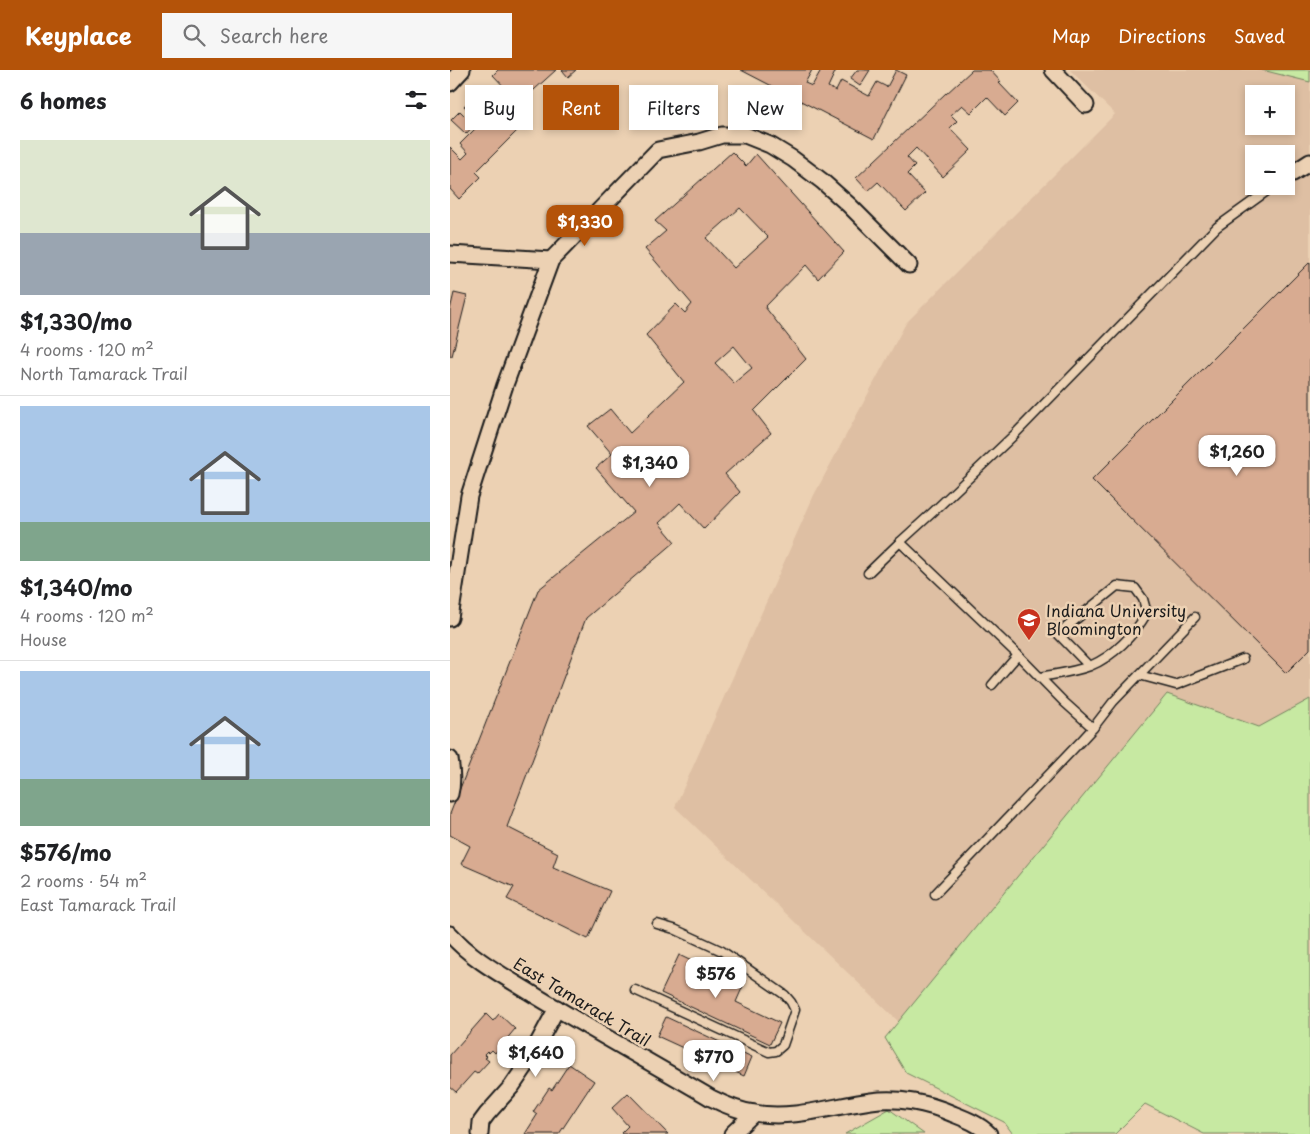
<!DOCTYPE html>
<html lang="en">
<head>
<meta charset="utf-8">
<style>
  :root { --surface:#fff; --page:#f6f6f6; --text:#202124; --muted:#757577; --line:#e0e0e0; --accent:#b45309 }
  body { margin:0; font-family:"Playpen Sans",sans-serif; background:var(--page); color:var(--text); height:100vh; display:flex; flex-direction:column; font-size:19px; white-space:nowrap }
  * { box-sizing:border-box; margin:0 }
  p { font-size:16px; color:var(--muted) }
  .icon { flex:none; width:28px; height:28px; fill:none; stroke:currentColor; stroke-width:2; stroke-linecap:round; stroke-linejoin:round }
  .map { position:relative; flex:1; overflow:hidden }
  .details { display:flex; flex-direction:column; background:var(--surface); width:450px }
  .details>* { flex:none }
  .guide { position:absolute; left:15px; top:15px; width:475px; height:45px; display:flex; gap:10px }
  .controls { position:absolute; left:795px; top:15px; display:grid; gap:10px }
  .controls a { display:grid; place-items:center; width:50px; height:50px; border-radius:0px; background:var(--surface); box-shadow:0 2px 8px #0003; font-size:25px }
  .price { position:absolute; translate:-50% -42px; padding:0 11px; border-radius:10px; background:#fff; color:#222; font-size:16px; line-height:32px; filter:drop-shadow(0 1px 2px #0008) }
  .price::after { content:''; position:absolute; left:50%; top:30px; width:15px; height:11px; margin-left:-8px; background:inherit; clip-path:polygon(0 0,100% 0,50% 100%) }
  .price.selected { background:var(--accent); color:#fff }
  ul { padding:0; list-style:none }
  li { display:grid; align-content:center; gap:10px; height:265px; padding:0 20px }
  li+li { border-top:1px solid var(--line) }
  li span { display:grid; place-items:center; height:155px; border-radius:0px; color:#555 }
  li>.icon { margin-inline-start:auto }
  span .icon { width:90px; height:90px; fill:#fffc; stroke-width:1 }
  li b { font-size:21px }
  h2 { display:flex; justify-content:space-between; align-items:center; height:60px; padding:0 20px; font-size:21px }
  .tag { padding:0 18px; border-radius:0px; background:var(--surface); box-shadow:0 2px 8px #0003; font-size:18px; line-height:45px }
  .tag.selected { background:var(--accent); color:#fff }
  header { display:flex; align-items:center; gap:30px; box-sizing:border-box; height:70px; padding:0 25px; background:var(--accent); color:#fff }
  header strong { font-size:24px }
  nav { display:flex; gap:28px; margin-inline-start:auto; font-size:18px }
  .search { width:350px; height:45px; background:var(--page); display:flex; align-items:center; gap:12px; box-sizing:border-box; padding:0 18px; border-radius:0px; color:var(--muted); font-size:19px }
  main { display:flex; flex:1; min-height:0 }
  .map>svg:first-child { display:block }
</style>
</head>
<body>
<header>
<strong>Keyplace</strong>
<div class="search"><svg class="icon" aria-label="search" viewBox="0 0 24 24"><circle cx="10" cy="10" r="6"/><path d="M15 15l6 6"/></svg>Search here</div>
<nav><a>Map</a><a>Directions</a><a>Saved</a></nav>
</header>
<main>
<section class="details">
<h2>6 homes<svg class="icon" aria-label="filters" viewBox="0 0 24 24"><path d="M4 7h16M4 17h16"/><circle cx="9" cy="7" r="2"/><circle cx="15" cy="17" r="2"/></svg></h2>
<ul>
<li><span style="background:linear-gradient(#dfe7d0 60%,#9aa5b1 0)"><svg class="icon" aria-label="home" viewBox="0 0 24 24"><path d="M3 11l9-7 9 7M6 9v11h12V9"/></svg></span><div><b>$1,330/mo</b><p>4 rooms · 120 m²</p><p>North Tamarack Trail</p></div></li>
<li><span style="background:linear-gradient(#a9c7e8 75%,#7fa58c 0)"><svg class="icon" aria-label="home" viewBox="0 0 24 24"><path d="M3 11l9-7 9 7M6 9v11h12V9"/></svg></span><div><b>$1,340/mo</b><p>4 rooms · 120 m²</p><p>House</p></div></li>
<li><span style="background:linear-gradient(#a9c7e8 70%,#7fa58c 0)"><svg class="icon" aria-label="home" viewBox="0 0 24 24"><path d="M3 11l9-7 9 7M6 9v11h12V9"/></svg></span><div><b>$576/mo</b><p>2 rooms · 54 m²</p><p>East Tamarack Trail</p></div></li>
</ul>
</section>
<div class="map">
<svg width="860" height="1064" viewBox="0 0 860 1064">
  <rect width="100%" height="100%" fill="#ecd1b3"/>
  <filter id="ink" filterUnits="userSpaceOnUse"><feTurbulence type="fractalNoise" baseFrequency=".02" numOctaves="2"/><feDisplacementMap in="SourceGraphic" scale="10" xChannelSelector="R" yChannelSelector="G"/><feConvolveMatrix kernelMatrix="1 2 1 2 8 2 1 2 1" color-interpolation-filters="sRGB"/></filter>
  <g filter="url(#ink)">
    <!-- built -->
    <path fill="#debfa3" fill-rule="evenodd" d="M 620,0 L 860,0 L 860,717 L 546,1045 L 225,737 L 364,425 L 456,253 L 665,44 ZM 804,24 L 836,24 L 836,56 L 804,56 ZM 804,84 L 836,84 L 836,116 L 804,116 Z"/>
    <!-- green -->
    <g fill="#c7e9a2" stroke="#72825f">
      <path d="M 812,0 L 860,0 L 860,12 Z"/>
      <path d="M 717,624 L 809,657 L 860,629 L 860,1064 L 754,1064 L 695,1034 L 665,1064 L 563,1064 L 554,1052 L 456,1003 L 435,968 Z"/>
      <path d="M 439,1039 L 474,1064 L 395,1064 Z"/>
    </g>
    <!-- building -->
    <g fill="#d8ab91" stroke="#1c1c1c" fill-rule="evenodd">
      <path d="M 48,0 L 106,0 L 74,29 L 62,16 L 58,21 L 43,5 Z"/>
      <path d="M 112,0 L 126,0 L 118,7 Z"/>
      <path d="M 291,0 L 362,0 L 355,13 L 362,16 L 371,0 L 386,0 L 378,17 L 386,21 L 391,11 L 419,26 L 427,12 L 437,17 L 446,0 L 456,5 L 424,69 Z"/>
      <path d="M 407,0 L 420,0 L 410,16 L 400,9 Z"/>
      <path d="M 522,0 L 540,0 L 551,12 L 549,13 L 568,33 L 555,46 L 537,27 L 521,43 L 512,35 L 501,45 L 507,51 L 500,58 L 521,80 L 493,107 L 466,78 L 457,87 L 465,96 L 457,104 L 475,123 L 456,141 L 428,112 L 418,121 L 406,108 L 496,23 L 496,24 Z"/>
      <path d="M 34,16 L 73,55 L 26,102 L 31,107 L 9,129 L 0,119 L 0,77 L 12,89 L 18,83 L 10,74 L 31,53 L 14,36 Z"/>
      <path d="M 10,41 L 24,55 L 16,64 L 1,50 Z"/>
      <path d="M 282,82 L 296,96 L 306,84 L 394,182 L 368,209 L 356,195 L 315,237 L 356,289 L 304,341 L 321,363 L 275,404 L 290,422 L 254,459 L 230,433 L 209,453 L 225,472 L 136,548 L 57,757 L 108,783 L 103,797 L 160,821 L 138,869 L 57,829 L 64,817 L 11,794 L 20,776 L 0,765 L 0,744 L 88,520 L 184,442 L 146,398 L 162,384 L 138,356 L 160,339 L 180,363 L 234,312 L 196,265 L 226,234 L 235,243 L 242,234 L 195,179 L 216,161 L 205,151 ZM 290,138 L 318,167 L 284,198 L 256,168 ZM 284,276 L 302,298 L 284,313 L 265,293 Z"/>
      <path d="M 860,192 L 860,579 L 836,603 L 642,410 Z"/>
      <path d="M 4,223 L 17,226 L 2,286 L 0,286 L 0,240 Z"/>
      <path d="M 229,885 L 293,916 L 286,932 L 330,953 L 320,974 L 211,923 Z"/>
      <path d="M 36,944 L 43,951 L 49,944 L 65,959 L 45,983 L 42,980 L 39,983 L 37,981 L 34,984 L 37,987 L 35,988 L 39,991 L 27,1004 L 24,1002 L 6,1022 L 0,1017 L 0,985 Z"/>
      <path d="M 216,947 L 302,987 L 294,1006 L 207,966 Z"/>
      <path d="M 119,994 L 144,1011 L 109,1064 L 75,1064 L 87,1045 L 83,1042 L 99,1018 L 102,1020 Z"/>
      <path d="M 178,1023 L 218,1064 L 172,1064 L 171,1063 L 178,1056 L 162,1038 Z"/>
    </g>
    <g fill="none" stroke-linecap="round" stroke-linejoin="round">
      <!-- service casing -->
      <g stroke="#1c1c1c" stroke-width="11">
        <g id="service">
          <path d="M 418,503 L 450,472"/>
          <path d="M 745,547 L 663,632 L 643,658 L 614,632 L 568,585 L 450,472 L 483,442 L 563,366 L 767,157 L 824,116"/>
          <path d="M 689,605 L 726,615 L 793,589"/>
          <path d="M 590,607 C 606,604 624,602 640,596 C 664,586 684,565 697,543 L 693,529 L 685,518 L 667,516 L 608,564 L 639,596"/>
          <path d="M 542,615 L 568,585"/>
          <path d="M 485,824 L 631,671 L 643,658"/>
          <path d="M 185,920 L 319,982 L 326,981 L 333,975 L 345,940 L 341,932 L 335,925 L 272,881 L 224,859 L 207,854"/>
        </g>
      </g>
      <!-- minor casing -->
      <g stroke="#1c1c1c" stroke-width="19">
        <g id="minor">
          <path d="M 603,0 L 636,35"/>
          <path d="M 0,13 L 12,0"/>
          <path d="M 843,103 L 860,92"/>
          <path d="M 0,184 L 101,190"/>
          <path d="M 0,548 L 19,426 L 55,315 L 101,190 L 208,80 L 249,72 L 272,65 L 295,65 L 320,75 L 343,89 L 372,111 L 399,135 L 459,195"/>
          <path d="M 0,689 C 2,701 3,713 0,724"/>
          <path d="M 0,864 C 24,891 56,907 86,926 C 144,961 203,994 261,1028 C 275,1035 289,1041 304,1043 C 343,1050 383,1036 421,1031 C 448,1027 478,1033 503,1044 C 516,1049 529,1054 539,1064"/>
          <path d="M 30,1064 L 31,1052 L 37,1044 L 62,1016 L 75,997 L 107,938"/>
          <path d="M 282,1064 L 304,1043"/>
        </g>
      </g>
      <!-- service -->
      <use href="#service" stroke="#ecd1b3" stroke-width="8"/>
      <!-- minor -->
      <use href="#minor" stroke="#ecd1b3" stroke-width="15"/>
    </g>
  </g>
  <!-- icons -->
  <defs>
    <g id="university-pin" transform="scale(1.25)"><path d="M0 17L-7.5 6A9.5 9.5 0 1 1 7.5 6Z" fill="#c8321e" stroke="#ecd1b3"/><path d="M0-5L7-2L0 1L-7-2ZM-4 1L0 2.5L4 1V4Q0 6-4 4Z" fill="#fff"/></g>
  </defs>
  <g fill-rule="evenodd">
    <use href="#university-pin" x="579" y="550"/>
  </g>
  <g text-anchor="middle" stroke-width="5" stroke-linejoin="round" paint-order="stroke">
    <!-- poi labels -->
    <g font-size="16" fill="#1c1c1c" stroke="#ecd1b3" text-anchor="start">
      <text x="596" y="547">Indiana University<tspan x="596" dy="18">Bloomington</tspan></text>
    </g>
    <!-- street labels -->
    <g font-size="16" fill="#1c1c1c" stroke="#ecd1b3">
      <text transform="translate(132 932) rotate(31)" y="6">East Tamarack Trail</text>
    </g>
  </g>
</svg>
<div class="controls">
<a>+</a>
<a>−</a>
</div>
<b class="price selected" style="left:135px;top:177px">$1,330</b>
<b class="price" style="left:787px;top:407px">$1,260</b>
<b class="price" style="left:200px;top:418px">$1,340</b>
<b class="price" style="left:266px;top:929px">$576</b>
<b class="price" style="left:86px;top:1008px">$1,640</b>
<b class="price" style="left:264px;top:1012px">$770</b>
<div class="guide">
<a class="tag">Buy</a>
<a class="tag selected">Rent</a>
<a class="tag">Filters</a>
<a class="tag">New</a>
</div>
</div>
</main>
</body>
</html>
